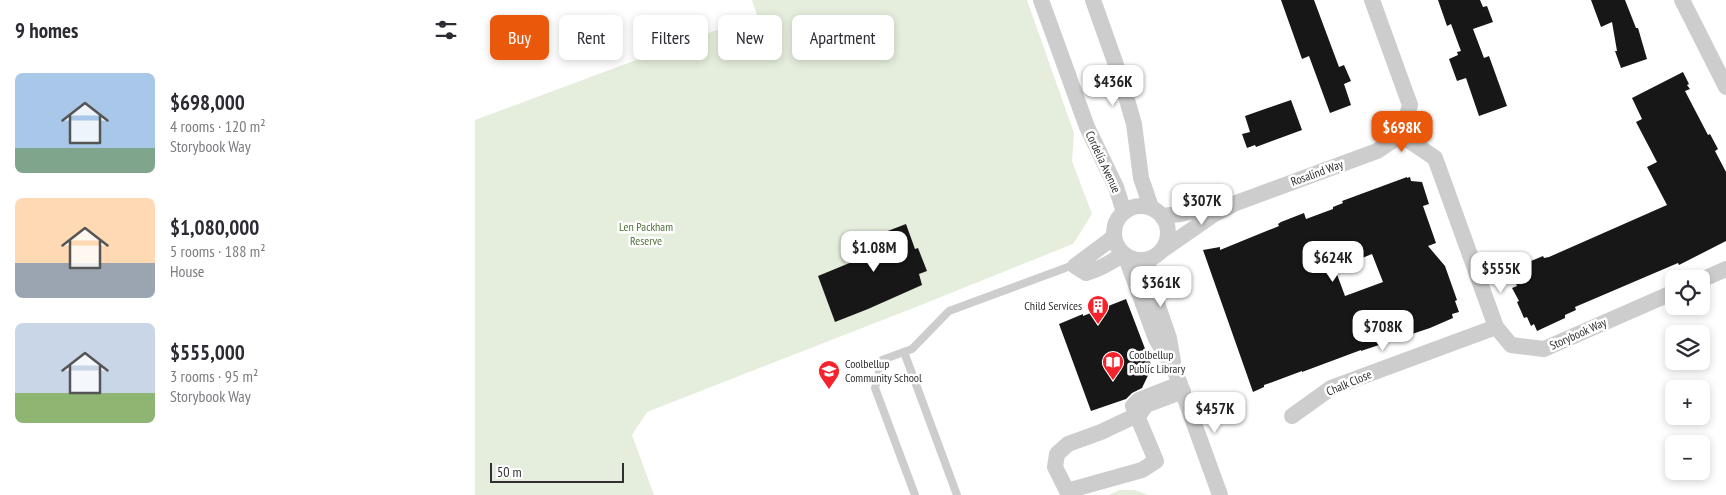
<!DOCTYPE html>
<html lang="en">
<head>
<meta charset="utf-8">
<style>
  :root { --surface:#fff; --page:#f2f2f3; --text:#2b2b33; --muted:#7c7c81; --accent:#ea580c }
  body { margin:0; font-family:"PT Sans Narrow",sans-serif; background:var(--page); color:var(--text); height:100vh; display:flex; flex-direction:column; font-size:19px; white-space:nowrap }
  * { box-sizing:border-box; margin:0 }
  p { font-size:16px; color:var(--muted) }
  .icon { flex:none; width:28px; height:28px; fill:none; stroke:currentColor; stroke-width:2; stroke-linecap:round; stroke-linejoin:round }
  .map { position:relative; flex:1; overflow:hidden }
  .details { display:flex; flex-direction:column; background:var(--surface); width:475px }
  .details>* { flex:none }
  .top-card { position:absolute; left:15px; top:15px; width:475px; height:45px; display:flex; gap:10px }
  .controls { position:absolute; left:1190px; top:270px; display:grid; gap:10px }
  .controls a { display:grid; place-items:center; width:45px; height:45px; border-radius:8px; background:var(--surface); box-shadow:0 2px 8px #0003; font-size:25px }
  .scale { position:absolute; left:15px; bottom:12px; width:134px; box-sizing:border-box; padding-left:5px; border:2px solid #303030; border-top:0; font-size:14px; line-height:18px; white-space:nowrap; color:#303030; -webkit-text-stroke:4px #fff; paint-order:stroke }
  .price { position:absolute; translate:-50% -42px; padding:0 11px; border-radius:10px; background:#fff; color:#222; font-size:16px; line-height:32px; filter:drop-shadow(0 1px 2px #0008) }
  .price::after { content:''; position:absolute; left:50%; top:30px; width:15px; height:11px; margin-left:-8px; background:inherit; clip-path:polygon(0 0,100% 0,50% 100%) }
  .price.on { background:var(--accent); color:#fff }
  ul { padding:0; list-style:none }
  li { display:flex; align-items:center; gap:15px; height:125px; padding:0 15px }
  li span { display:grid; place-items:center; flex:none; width:140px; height:100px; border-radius:8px; color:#555 }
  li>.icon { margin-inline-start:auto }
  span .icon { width:60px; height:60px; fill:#fffc; stroke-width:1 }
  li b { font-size:21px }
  h2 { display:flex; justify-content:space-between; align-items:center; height:60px; padding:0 15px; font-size:21px }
  .pill { padding:0 18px; border-radius:8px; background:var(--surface); box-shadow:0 2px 8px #0003; font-size:18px; line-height:45px }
  .pill.on { background:var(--accent); color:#fff }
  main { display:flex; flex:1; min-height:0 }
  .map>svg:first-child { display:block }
</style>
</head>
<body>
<main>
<section class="details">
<h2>9 homes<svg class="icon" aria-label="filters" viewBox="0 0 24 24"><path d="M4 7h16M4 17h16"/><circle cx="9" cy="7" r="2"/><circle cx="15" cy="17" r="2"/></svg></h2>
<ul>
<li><span style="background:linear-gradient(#a9c7e8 75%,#7fa58c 0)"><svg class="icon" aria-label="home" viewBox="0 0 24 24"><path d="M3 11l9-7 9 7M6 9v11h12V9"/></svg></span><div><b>$698,000</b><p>4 rooms · 120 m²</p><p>Storybook Way</p></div></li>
<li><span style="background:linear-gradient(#ffd9b3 65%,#9aa5b1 0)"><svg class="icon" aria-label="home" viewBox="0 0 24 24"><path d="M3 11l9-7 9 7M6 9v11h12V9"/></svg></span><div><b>$1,080,000</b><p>5 rooms · 188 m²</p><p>House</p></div></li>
<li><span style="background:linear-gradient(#c9d6e8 70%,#8fb573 0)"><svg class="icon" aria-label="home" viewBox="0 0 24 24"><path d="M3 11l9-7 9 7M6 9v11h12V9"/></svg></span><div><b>$555,000</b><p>3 rooms · 95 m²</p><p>Storybook Way</p></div></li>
</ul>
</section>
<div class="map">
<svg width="1251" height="495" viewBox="0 0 1251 495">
  <rect width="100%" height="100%" fill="#fff"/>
  <!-- green -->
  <g fill="#e5eedc">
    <path d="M 277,0 L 552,0 L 599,133 L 597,161 L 617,214 L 598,244 L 441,307 L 172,412 L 157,435 L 179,495 L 0,495 L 0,120 L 282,15 Z"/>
    <path d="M 644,490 L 659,490 L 674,495 L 634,495 Z"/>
  </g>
  <!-- building -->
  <g fill="#171717" fill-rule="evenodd">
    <path d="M 806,0 L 839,0 L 864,67 L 869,65 L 876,81 L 869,84 L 876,105 L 855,113 L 834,56 L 827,59 Z"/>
    <path d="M 963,0 L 1005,0 L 1008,7 L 1012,6 L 1018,22 L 998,29 L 1009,58 L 1014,56 L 1032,106 L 1004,116 L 991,78 L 982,81 L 974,59 L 983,55 L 982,52 L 986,51 L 976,24 L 972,26 Z"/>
    <path d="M 1116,0 L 1150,0 L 1161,28 L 1163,28 L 1172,59 L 1146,68 L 1140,51 L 1142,51 L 1137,22 L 1126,27 Z"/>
    <path d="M 1208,72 L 1214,84 L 1212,85 L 1215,89 L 1210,91 L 1233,135 L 1235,134 L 1243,149 L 1240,151 L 1251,172 L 1251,241 L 1204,265 L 1203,263 L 1100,307 L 1101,310 L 1090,315 L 1090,318 L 1062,331 L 1059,324 L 1056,326 L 1052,317 L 1049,318 L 1042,302 L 1044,301 L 1037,288 L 1042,286 L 1035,270 L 1068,256 L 1069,258 L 1074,257 L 1192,205 L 1172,167 L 1182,162 L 1161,122 L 1167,119 L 1157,98 Z"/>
    <path d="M 816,100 L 827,130 L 781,147 L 780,145 L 772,148 L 767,134 L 775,132 L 770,116 Z"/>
    <path d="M 932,177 L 932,178 L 935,177 L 936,181 L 947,182 L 954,204 L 948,206 L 961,243 L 953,246 L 970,266 L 982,300 L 980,301 L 984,312 L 977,314 L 978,318 L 955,328 L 886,351 L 886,350 L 827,372 L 827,371 L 792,384 L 789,385 L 789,387 L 778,392 L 728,250 L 745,247 L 745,250 L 804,226 L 803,224 L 806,222 L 829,213 L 831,219 L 858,209 L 858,207 L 868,203 L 867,201 ZM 897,254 L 908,282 L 870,296 L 860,269 Z"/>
    <path d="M 431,224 L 440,249 L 443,248 L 452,271 L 444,274 L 447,285 L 393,309 L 360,322 L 343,276 L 377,262 L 371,247 Z"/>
    <path d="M 651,299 L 677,367 L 667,388 L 657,393 L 651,399 L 616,411 L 584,324 L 608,314 L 608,316 Z"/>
  </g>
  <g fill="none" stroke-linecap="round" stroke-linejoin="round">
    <!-- lane -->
    <g stroke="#cdcdcd" stroke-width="8">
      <path d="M 429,352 L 482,495"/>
      <path d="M 440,495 L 400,388 L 407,360 L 437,349 L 474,311 L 593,267 L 600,266"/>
    </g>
    <!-- street -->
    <g stroke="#cdcdcd" stroke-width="16">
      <path d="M 566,0 L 612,127 L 641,187 L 649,212"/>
      <path d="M 618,0 L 646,79 L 659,124 L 666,178 L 676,207"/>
      <path d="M 1207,0 L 1251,87"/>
      <path d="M 926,135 L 960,158 L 1021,327 L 1036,345 L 1069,349 L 1199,292"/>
      <circle cx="666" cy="233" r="27"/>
      <path d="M 687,216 L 706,214 L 749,205"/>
      <path d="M 639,237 L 600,266 L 611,273 C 625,269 637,262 648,254"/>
      <path d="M 689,249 L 738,215 L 761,203 L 902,151 L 926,135 L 935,105 L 897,0"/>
      <path d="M 650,255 L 681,339 L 700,371 L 745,495"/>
      <path d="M 672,260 L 683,306 L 694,338 L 698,361"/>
      <path d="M 1226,280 L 1251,269"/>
      <path d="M 705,384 L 664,400 L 658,406 L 681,461 L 667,470 L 592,491 L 580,467 L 582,454 L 593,444 L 626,432 L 662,415 L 666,412 L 671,405 L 708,391"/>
      <path d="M 817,416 L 856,388 L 1021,327"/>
    </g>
  </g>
  <!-- icons -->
  <defs>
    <g id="building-pin" transform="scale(1.125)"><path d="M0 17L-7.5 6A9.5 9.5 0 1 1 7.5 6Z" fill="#f6232c" stroke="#fff"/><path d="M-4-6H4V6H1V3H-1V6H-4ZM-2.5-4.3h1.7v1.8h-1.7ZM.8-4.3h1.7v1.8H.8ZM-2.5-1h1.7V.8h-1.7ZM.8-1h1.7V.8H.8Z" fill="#fff"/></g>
    <g id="library-pin" transform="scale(1.125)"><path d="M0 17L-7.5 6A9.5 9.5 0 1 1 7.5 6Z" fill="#f6232c" stroke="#fff"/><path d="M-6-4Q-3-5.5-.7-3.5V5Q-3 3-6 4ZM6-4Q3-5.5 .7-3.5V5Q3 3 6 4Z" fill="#fff"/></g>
    <g id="school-pin" transform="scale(1.125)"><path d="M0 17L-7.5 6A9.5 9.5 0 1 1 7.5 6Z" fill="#f6232c" stroke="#fff"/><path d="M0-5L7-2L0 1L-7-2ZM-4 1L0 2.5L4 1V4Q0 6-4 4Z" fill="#fff"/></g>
  </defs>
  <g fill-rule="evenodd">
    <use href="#building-pin" x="623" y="306"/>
    <use href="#library-pin" x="638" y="362"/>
    <use href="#school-pin" x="354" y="371"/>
  </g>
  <g text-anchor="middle" stroke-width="5" stroke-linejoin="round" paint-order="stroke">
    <!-- street labels -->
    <g font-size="12" fill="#303030" stroke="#fff">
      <text transform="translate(628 162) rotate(65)" y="4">Cordelia Avenue</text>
      <text transform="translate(842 173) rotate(-20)" y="4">Rosalind Way</text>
      <text transform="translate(1103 334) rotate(-24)" y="4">Storybook Way</text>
      <text transform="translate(874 383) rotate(-23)" y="4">Chalk Close</text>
    </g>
    <!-- park labels -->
    <g font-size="12" fill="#517038" stroke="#fff">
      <text x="171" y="231">Len Packham<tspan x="171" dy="14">Reserve</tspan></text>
    </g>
    <!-- poi labels -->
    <g font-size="12" fill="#303030" stroke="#fff" text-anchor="start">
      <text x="607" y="310" text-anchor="end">Child Services</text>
      <text x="654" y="359">Coolbellup<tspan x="654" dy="14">Public Library</tspan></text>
      <text x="370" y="368">Coolbellup<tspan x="370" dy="14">Community School</tspan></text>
    </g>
  </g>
</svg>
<div class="controls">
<a><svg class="icon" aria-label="locate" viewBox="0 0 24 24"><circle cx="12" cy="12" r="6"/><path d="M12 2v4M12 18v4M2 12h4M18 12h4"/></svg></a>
<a><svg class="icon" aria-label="layers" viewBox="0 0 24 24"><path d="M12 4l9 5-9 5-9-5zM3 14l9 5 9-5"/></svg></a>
<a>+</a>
<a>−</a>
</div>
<div class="scale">50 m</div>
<b class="price" style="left:638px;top:107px">$436K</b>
<b class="price on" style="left:927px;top:153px">$698K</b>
<b class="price" style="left:727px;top:226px">$307K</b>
<b class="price" style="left:399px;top:273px">$1.08M</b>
<b class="price" style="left:858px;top:283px">$624K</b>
<b class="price" style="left:1026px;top:294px">$555K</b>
<b class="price" style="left:686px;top:308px">$361K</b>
<b class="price" style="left:908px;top:352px">$708K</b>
<b class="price" style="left:740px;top:434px">$457K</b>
<div class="top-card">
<a class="pill on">Buy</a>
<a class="pill">Rent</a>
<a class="pill">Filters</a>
<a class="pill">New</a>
<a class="pill">Apartment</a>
</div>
</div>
</main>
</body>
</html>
